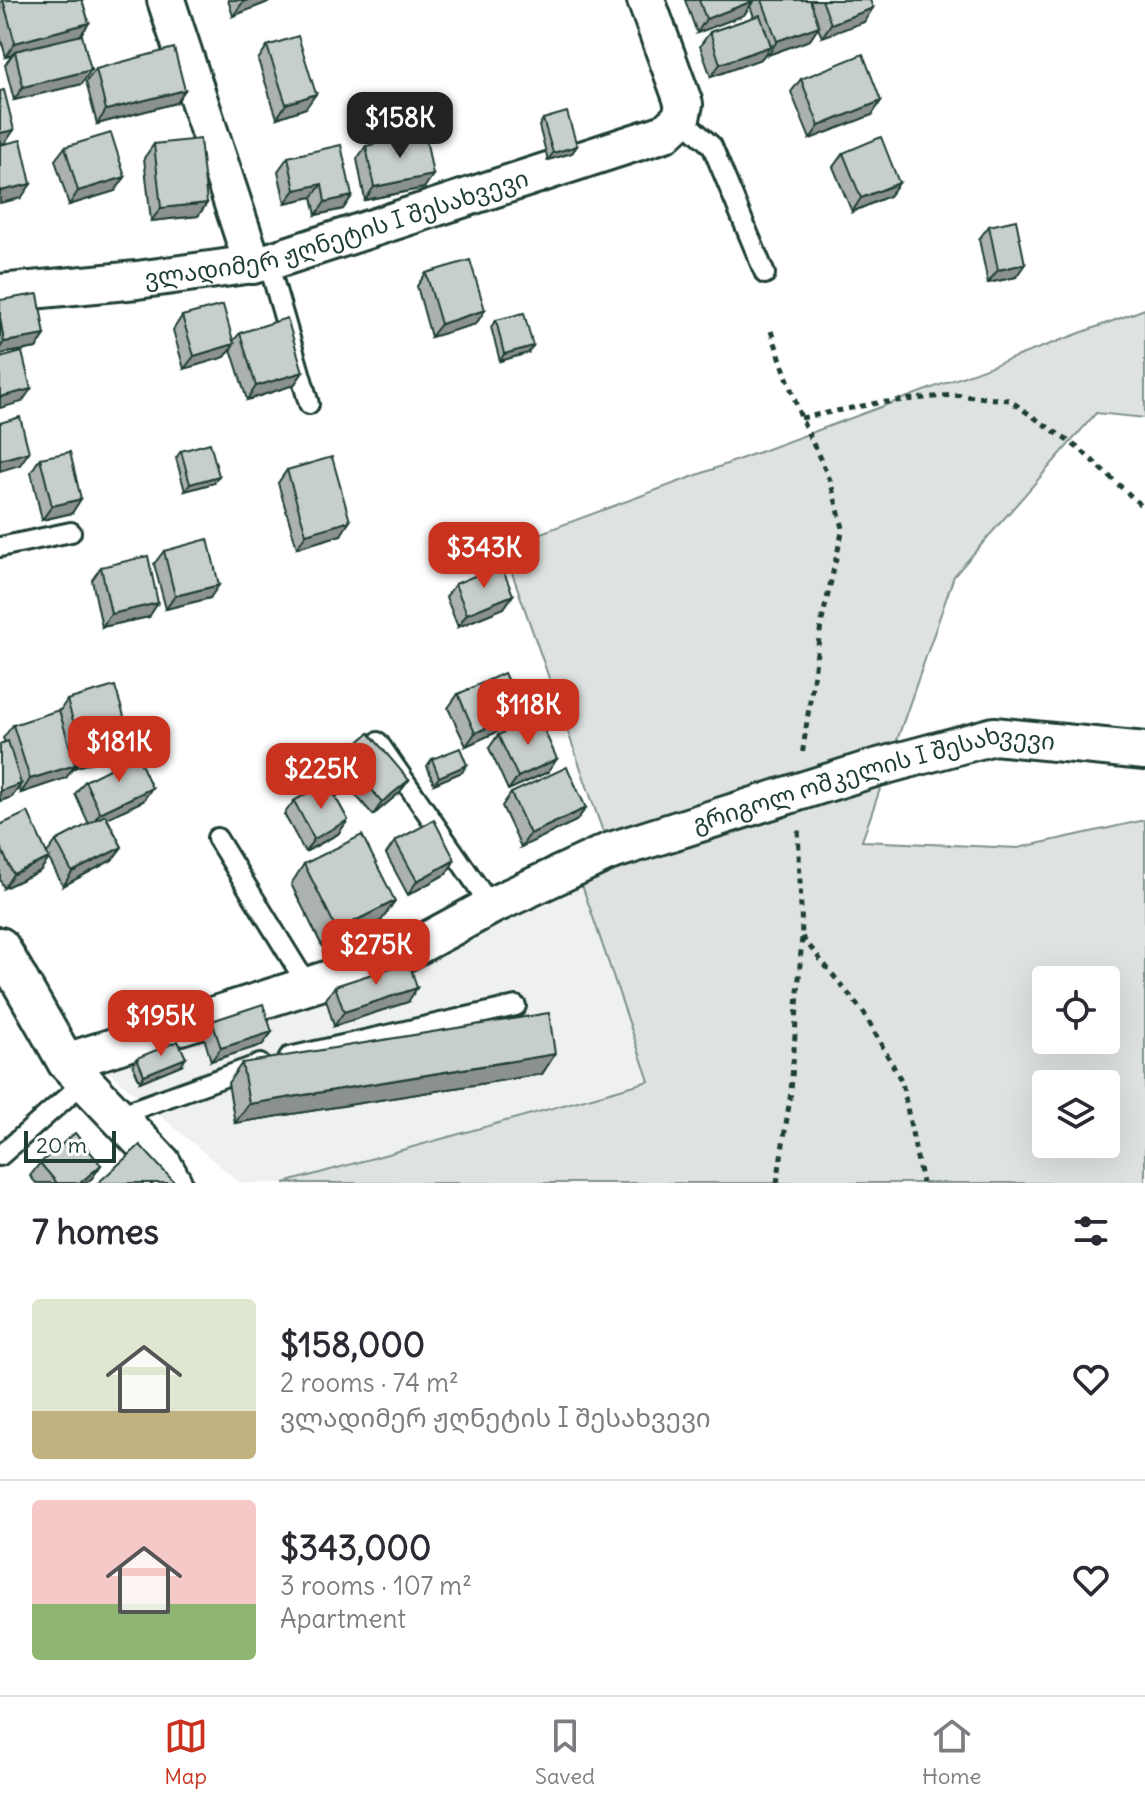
<!DOCTYPE html>
<html lang="en">
<head>
<meta charset="utf-8">
<style>
  :root { --surface:#fff; --page:#f7f7f7; --text:#2b2b33; --muted:#7c7c81; --line:#e1e1e2; --accent:#c8321e }
  body { margin:0; font-family:Delius,"Noto Sans Georgian",sans-serif; background:var(--page); color:var(--text); height:100vh; display:flex; flex-direction:column; font-size:30px; white-space:nowrap }
  * { box-sizing:border-box; margin:0 }
  p { font-size:26px; color:var(--muted) }
  .icon { flex:none; width:44px; height:44px; fill:none; stroke:currentColor; stroke-width:2; stroke-linecap:round; stroke-linejoin:round }
  .map { position:relative; height:1183px; overflow:hidden }
  .panel { display:flex; flex-direction:column; background:var(--surface); flex:1 }
  .panel>* { flex:none }
  .tools { position:absolute; left:1032px; top:966px; display:grid; gap:16px }
  .tools a { display:grid; place-items:center; width:88px; height:88px; border-radius:8px; background:var(--surface); box-shadow:0 8px 32px #0002; font-size:40px }
  .scale { position:absolute; left:24px; bottom:20px; width:92px; box-sizing:border-box; padding-left:8px; border:4px solid #1f3d34; border-top:0; font-size:22px; line-height:28px; white-space:nowrap; color:#1f3d34; -webkit-text-stroke:6px #fff; paint-order:stroke }
  .price { position:absolute; translate:-50% -68px; padding:0 18px; border-radius:16px; background:var(--accent); color:#fff; font-size:26px; line-height:52px; filter:drop-shadow(0 2px 4px #0008) }
  .price::after { content:''; position:absolute; left:50%; top:48px; width:24px; height:18px; margin-left:-12px; background:inherit; clip-path:polygon(0 0,100% 0,50% 100%) }
  .price.current { background:#222; color:#fff }
  ul { padding:0; list-style:none }
  li { display:flex; align-items:center; gap:24px; height:200px; padding:0 32px }
  li+li { border-top:2px solid var(--line) }
  li span { display:grid; place-items:center; flex:none; width:224px; height:160px; border-radius:8px; color:#555 }
  li>.icon { margin-inline-start:auto }
  span .icon { width:96px; height:96px; fill:#fffc; stroke-width:1 }
  li b { font-size:34px }
  h2 { display:flex; justify-content:space-between; align-items:center; height:96px; padding:0 32px; font-size:34px }
  .dock { display:flex; justify-content:space-around; align-items:center; height:112px; border-top:2px solid var(--line); background:var(--surface); font-size:22px; color:var(--muted) }
  .dock a { display:grid; justify-items:center; gap:4px }
  .dock .current { color:var(--accent) }
  .map>svg:first-child { display:block }
</style>
</head>
<body>
<div class="map">
<svg width="1145" height="1183" viewBox="0 0 1145 1183">
  <rect width="100%" height="100%" fill="#fff"/>
  <filter id="ink" filterUnits="userSpaceOnUse"><feTurbulence type="fractalNoise" baseFrequency=".0125" numOctaves="2"/><feDisplacementMap in="SourceGraphic" scale="16" xChannelSelector="R" yChannelSelector="G"/><feConvolveMatrix kernelMatrix="1 2 1 2 8 2 1 2 1" color-interpolation-filters="sRGB"/></filter>
  <g filter="url(#ink)">
    <!-- built -->
    <path fill="#eef1f0" d="M 581,882 L 649,1082 L 284,1183 L 240,1183 L 99,1064 Z"/>
    <!-- green -->
    <path fill="#dee3e2" stroke="#7e908b" stroke-width="2" fill-rule="evenodd" d="M 1145,309 L 1145,418 L 1096,413 L 954,576 L 862,841 L 1018,848 L 1145,820 L 1145,1183 L 284,1183 L 649,1081 L 581,882 L 630,863 L 602,829 L 503,547 ZM 1046,980 L 1106,980 L 1106,1040 L 1046,1040 ZM 1046,1084 L 1106,1084 L 1106,1144 L 1046,1144 Z"/>
    <g fill="none" stroke-linecap="round" stroke-linejoin="round">
      <!-- service casing -->
      <g stroke="#1f3d34" stroke-width="24">
        <g id="service">
          <path d="M 681,118 L 712,146 L 765,274"/>
          <path d="M 268,262 L 309,404"/>
          <path d="M 0,547 L 71,532"/>
          <path d="M 378,742 L 491,906"/>
          <path d="M 217,838 L 308,986"/>
          <path d="M 289,1057 L 516,1006"/>
          <path d="M 116,1116 L 260,1064"/>
          <path d="M 0,1156 L 84,1082"/>
        </g>
      </g>
      <!-- minor casing -->
      <g stroke="#1f3d34" stroke-width="42">
        <g id="minor">
          <path d="M 166,0 L 253,265"/>
          <path id="s1" d="M 0,293 L 137,280 L 268,262 L 665,133 L 681,118 L 684,104 L 646,0"/>
          <path d="M 0,946 L 66,1062 L 162,1163 L 173,1183"/>
          <path id="s2" d="M 66,1062 L 393,959 L 491,906 L 608,852 L 871,769 L 994,736 L 1145,751"/>
        </g>
      </g>
      <!-- path -->
      <g stroke="#1f3d34" stroke-width="5" stroke-dasharray="6 6" stroke-linecap="butt">
        <path d="M 771,331 L 801,418 L 830,480 L 843,528 L 821,625 L 802,756"/>
        <path d="M 801,418 L 877,403 L 953,395 L 1009,400 L 1081,450 L 1145,509"/>
        <path d="M 802,937 L 864,1013 L 902,1082 L 922,1183"/>
        <path d="M 777,1183 L 791,1092 L 802,936 L 798,825"/>
      </g>
      <!-- service -->
      <use href="#service" stroke="#fff" stroke-width="18"/>
      <!-- minor -->
      <use href="#minor" stroke="#fff" stroke-width="36"/>
    </g>
    <!-- wall -->
    <g fill="#abb2af" stroke="#1f3d34" stroke-width="2">
      <path d="M 2,0 L 82,0 L 89,23 L 80,35 L 82,84 L 14,100 L 5,65 L 12,55 L 6,57 L 0,36 L 0,3 Z"/>
      <path d="M 228,0 L 273,0 L 233,16 Z"/>
      <path d="M 685,0 L 752,0 L 753,1 L 744,15 L 697,33 Z"/>
      <path d="M 755,0 L 870,0 L 864,22 L 822,37 L 818,28 L 810,40 L 768,55 L 767,52 L 761,59 L 711,77 L 700,46 L 710,32 L 754,17 L 750,6 Z"/>
      <path d="M 267,46 L 306,108 L 277,118 L 258,60 Z"/>
      <path d="M 96,69 L 185,90 L 176,103 L 97,124 L 86,82 Z"/>
      <path d="M 801,79 L 872,115 L 810,139 L 791,92 Z"/>
      <path d="M 543,119 L 577,146 L 572,153 L 548,160 L 539,126 Z"/>
      <path d="M 154,144 L 207,203 L 198,216 L 151,221 L 144,158 Z"/>
      <path d="M 366,146 L 424,188 L 365,200 L 357,159 Z"/>
      <path d="M 65,147 L 125,177 L 115,191 L 69,205 L 55,160 Z"/>
      <path d="M 843,153 L 899,183 L 889,196 L 852,212 L 833,167 Z"/>
      <path d="M 288,157 L 352,196 L 343,209 L 316,215 L 312,197 L 285,203 L 278,171 Z"/>
      <path d="M 989,226 L 1016,277 L 988,283 L 979,239 Z"/>
      <path d="M 426,273 L 485,310 L 476,324 L 431,337 L 417,286 Z"/>
      <path d="M 0,300 L 45,335 L 36,348 L 0,354 Z"/>
      <path d="M 182,316 L 233,341 L 240,333 L 303,372 L 294,385 L 247,400 L 231,349 L 225,357 L 184,369 L 173,330 Z"/>
      <path d="M 496,320 L 528,353 L 500,361 L 491,327 Z"/>
      <path d="M 181,451 L 214,483 L 185,491 L 176,458 Z"/>
      <path d="M 40,458 L 72,513 L 42,520 L 31,472 Z"/>
      <path d="M 287,470 L 341,535 L 297,548 L 278,483 Z"/>
      <path d="M 164,551 L 210,598 L 166,609 L 154,564 Z"/>
      <path d="M 101,567 L 149,617 L 102,627 L 92,580 Z"/>
      <path d="M 455,584 L 513,595 L 504,608 L 458,627 L 446,597 Z"/>
      <path d="M 458,694 L 522,712 L 512,725 L 466,746 L 448,708 Z"/>
      <path d="M 67,700 L 131,740 L 122,753 L 73,768 L 66,778 L 21,793 L 19,787 L 12,797 L 0,801 L 0,744 L 5,742 L 3,738 L 13,725 L 59,712 Z"/>
      <path d="M 498,735 L 548,772 L 508,790 L 489,748 Z"/>
      <path d="M 432,759 L 462,772 L 434,784 L 427,766 Z"/>
      <path d="M 332,765 L 409,780 L 399,793 L 373,815 L 348,786 L 337,796 L 330,787 L 348,820 L 338,834 L 305,852 L 284,814 L 294,801 L 326,783 L 322,779 Z"/>
      <path d="M 85,781 L 143,801 L 107,818 L 122,847 L 112,860 L 63,886 L 49,859 L 40,871 L 4,888 L 0,880 L 0,825 L 47,853 L 56,841 L 89,824 L 75,794 Z"/>
      <path d="M 511,793 L 586,808 L 576,821 L 521,847 L 502,806 Z"/>
      <path d="M 395,841 L 446,874 L 408,895 L 386,854 Z"/>
      <path d="M 304,864 L 381,921 L 324,950 L 291,884 Z"/>
      <path d="M 335,986 L 408,1002 L 334,1026 L 326,999 Z"/>
      <path d="M 212,1021 L 272,1032 L 262,1045 L 211,1061 L 203,1034 Z"/>
      <path d="M 555,1054 L 542,1074 L 235,1123 L 228,1083 L 242,1063 Z"/>
      <path d="M 137,1058 L 181,1065 L 140,1082 L 133,1065 Z"/>
      <path d="M 40,1163 L 101,1165 L 92,1178 L 86,1183 L 36,1183 L 30,1176 Z"/>
    </g>
    <!-- shaded-wall -->
    <g fill="#8b918f" stroke="#1f3d34" stroke-width="2">
      <path d="M 248,0 L 273,0 L 233,16 L 243,2 Z"/>
      <path d="M 753,1 L 744,15 L 697,33 L 706,19 Z"/>
      <path d="M 873,8 L 864,22 L 822,37 L 831,24 Z"/>
      <path d="M 89,23 L 79,37 L 15,51 L 12,55 L 6,57 L 15,43 Z"/>
      <path d="M 819,26 L 810,40 L 768,55 L 777,41 Z"/>
      <path d="M 771,46 L 761,59 L 711,77 L 720,64 Z"/>
      <path d="M 91,70 L 82,84 L 14,100 L 23,87 Z"/>
      <path d="M 185,90 L 176,103 L 97,124 L 106,110 Z"/>
      <path d="M 316,94 L 306,108 L 277,118 L 286,104 Z"/>
      <path d="M 881,101 L 872,115 L 810,139 L 819,126 Z"/>
      <path d="M 14,130 L 5,143 L 0,144 L 0,133 Z"/>
      <path d="M 577,146 L 572,153 L 548,160 L 553,153 Z"/>
      <path d="M 433,175 L 424,188 L 365,200 L 374,187 Z"/>
      <path d="M 125,177 L 115,191 L 69,205 L 78,191 Z"/>
      <path d="M 899,183 L 889,196 L 852,212 L 861,198 Z"/>
      <path d="M 31,184 L 21,198 L 0,203 L 0,191 Z"/>
      <path d="M 322,184 L 312,197 L 285,203 L 295,190 Z"/>
      <path d="M 352,196 L 343,209 L 316,215 L 325,202 Z"/>
      <path d="M 207,203 L 198,216 L 151,221 L 161,208 Z"/>
      <path d="M 1025,264 L 1016,277 L 988,283 L 998,270 Z"/>
      <path d="M 485,310 L 476,324 L 431,337 L 441,324 Z"/>
      <path d="M 45,335 L 36,348 L 0,354 L 0,348 L 4,342 Z"/>
      <path d="M 234,344 L 225,357 L 184,369 L 194,356 Z"/>
      <path d="M 533,346 L 528,353 L 500,361 L 504,354 Z"/>
      <path d="M 303,372 L 294,385 L 247,400 L 256,386 Z"/>
      <path d="M 31,389 L 22,402 L 0,408 L 0,397 Z"/>
      <path d="M 29,452 L 20,465 L 0,471 L 0,460 Z"/>
      <path d="M 219,476 L 214,483 L 185,491 L 190,484 Z"/>
      <path d="M 81,499 L 72,513 L 42,520 L 52,506 Z"/>
      <path d="M 350,521 L 341,535 L 297,548 L 306,534 Z"/>
      <path d="M 219,585 L 210,598 L 166,609 L 175,596 Z"/>
      <path d="M 513,595 L 504,608 L 458,627 L 467,614 Z"/>
      <path d="M 158,603 L 149,617 L 102,627 L 111,614 Z"/>
      <path d="M 522,712 L 512,725 L 466,746 L 475,733 Z"/>
      <path d="M 131,740 L 122,753 L 74,768 L 83,754 Z"/>
      <path d="M 557,759 L 548,772 L 508,790 L 518,777 Z"/>
      <path d="M 75,765 L 66,778 L 21,793 L 30,779 Z"/>
      <path d="M 467,765 L 462,772 L 434,784 L 439,777 Z"/>
      <path d="M 358,773 L 348,786 L 337,796 L 347,782 Z"/>
      <path d="M 409,780 L 399,793 L 373,815 L 382,802 Z"/>
      <path d="M 21,784 L 12,797 L 0,801 L 0,791 Z"/>
      <path d="M 152,788 L 143,801 L 90,826 L 100,813 Z"/>
      <path d="M 586,808 L 576,821 L 521,847 L 530,834 Z"/>
      <path d="M 348,820 L 338,834 L 305,852 L 314,839 Z"/>
      <path d="M 122,847 L 112,860 L 63,886 L 72,872 Z"/>
      <path d="M 49,858 L 40,871 L 4,888 L 13,874 Z"/>
      <path d="M 455,860 L 446,874 L 408,895 L 417,881 Z"/>
      <path d="M 395,901 L 381,921 L 324,950 L 337,930 Z"/>
      <path d="M 417,988 L 408,1002 L 334,1026 L 344,1012 Z"/>
      <path d="M 272,1032 L 262,1045 L 211,1061 L 221,1048 Z"/>
      <path d="M 555,1054 L 542,1074 L 235,1123 L 249,1104 Z"/>
      <path d="M 186,1058 L 181,1065 L 140,1082 L 144,1075 Z"/>
      <path d="M 101,1165 L 92,1178 L 86,1183 L 80,1183 Z"/>
    </g>
    <!-- building -->
    <g fill="#c7cfcc" stroke="#1f3d34" stroke-width="2">
      <path d="M 3,0 L 82,0 L 89,23 L 15,43 Z"/>
      <path d="M 699,0 L 752,0 L 753,1 L 706,19 Z"/>
      <path d="M 762,0 L 810,0 L 819,26 L 777,41 Z"/>
      <path d="M 822,0 L 870,0 L 873,8 L 831,24 Z"/>
      <path d="M 760,15 L 771,46 L 720,64 L 710,32 Z"/>
      <path d="M 82,35 L 91,70 L 23,87 L 15,51 Z"/>
      <path d="M 298,36 L 316,94 L 286,104 L 267,46 Z"/>
      <path d="M 174,48 L 185,90 L 106,110 L 96,69 Z"/>
      <path d="M 863,54 L 881,101 L 819,126 L 801,79 Z"/>
      <path d="M 4,90 L 14,130 L 0,133 L 0,91 Z"/>
      <path d="M 567,112 L 577,146 L 553,153 L 543,119 Z"/>
      <path d="M 111,133 L 125,177 L 78,191 L 65,147 Z"/>
      <path d="M 425,133 L 433,175 L 374,187 L 366,146 Z"/>
      <path d="M 881,137 L 899,183 L 861,198 L 843,153 Z"/>
      <path d="M 200,139 L 207,203 L 161,208 L 154,144 Z"/>
      <path d="M 21,140 L 31,184 L 0,191 L 0,145 Z"/>
      <path d="M 341,145 L 352,196 L 325,202 L 322,184 L 295,190 L 288,157 Z"/>
      <path d="M 1016,220 L 1025,264 L 998,270 L 989,226 Z"/>
      <path d="M 470,260 L 485,310 L 441,324 L 426,273 Z"/>
      <path d="M 38,294 L 45,335 L 4,342 L 0,317 L 0,300 Z"/>
      <path d="M 223,305 L 234,344 L 194,356 L 182,316 Z"/>
      <path d="M 524,313 L 533,346 L 504,354 L 496,320 Z"/>
      <path d="M 287,318 L 303,372 L 256,386 L 240,333 Z"/>
      <path d="M 22,352 L 31,389 L 0,397 L 0,358 Z"/>
      <path d="M 20,417 L 29,452 L 0,460 L 0,423 Z"/>
      <path d="M 210,443 L 219,476 L 190,484 L 181,451 Z"/>
      <path d="M 70,452 L 81,499 L 52,506 L 40,458 Z"/>
      <path d="M 332,457 L 350,521 L 306,534 L 287,470 Z"/>
      <path d="M 208,539 L 219,585 L 175,596 L 164,551 Z"/>
      <path d="M 148,556 L 158,603 L 111,614 L 101,567 Z"/>
      <path d="M 501,565 L 513,595 L 467,614 L 455,584 Z"/>
      <path d="M 504,673 L 522,712 L 475,733 L 458,694 Z"/>
      <path d="M 115,686 L 131,740 L 83,754 L 67,700 Z"/>
      <path d="M 59,710 L 75,765 L 30,779 L 13,725 Z"/>
      <path d="M 538,716 L 557,759 L 518,777 L 498,735 Z"/>
      <path d="M 369,733 L 409,780 L 382,802 L 358,773 L 347,782 L 332,765 Z"/>
      <path d="M 8,741 L 21,784 L 0,791 L 0,744 Z"/>
      <path d="M 460,748 L 467,765 L 439,777 L 432,759 Z"/>
      <path d="M 137,755 L 152,788 L 100,813 L 85,781 Z"/>
      <path d="M 567,767 L 586,808 L 530,834 L 511,793 Z"/>
      <path d="M 327,782 L 348,820 L 314,839 L 294,801 Z"/>
      <path d="M 28,812 L 49,858 L 13,874 L 0,846 L 0,825 Z"/>
      <path d="M 105,815 L 122,847 L 72,872 L 56,841 Z"/>
      <path d="M 434,820 L 455,860 L 417,881 L 395,841 Z"/>
      <path d="M 362,835 L 395,901 L 337,930 L 304,864 Z"/>
      <path d="M 409,962 L 417,988 L 344,1012 L 335,986 Z"/>
      <path d="M 263,1004 L 272,1032 L 221,1048 L 212,1021 Z"/>
      <path d="M 549,1013 L 555,1054 L 249,1104 L 242,1063 Z"/>
      <path d="M 178,1041 L 186,1058 L 144,1075 L 137,1058 Z"/>
      <path d="M 75,1133 L 101,1165 L 80,1183 L 57,1183 L 40,1163 Z"/>
      <path d="M 140,1145 L 175,1183 L 98,1183 Z"/>
    </g>
  </g>
  <g text-anchor="middle" stroke-width="8" stroke-linejoin="round" paint-order="stroke">
    <!-- street labels -->
    <g font-size="24" fill="#1f3d34" stroke="#fff">
      <text dy="8" stroke="none"><textPath href="#s1" startOffset="344">ვლადიმერ ჟღნეტის I შესახვევი</textPath></text>
      <text dy="8" stroke="none"><textPath href="#s2" startOffset="860">გრიგოლ ოშკელის I შესახვევი</textPath></text>
    </g>
  </g>
</svg>
<div class="tools">
<a><svg class="icon" aria-label="locate" viewBox="0 0 24 24"><circle cx="12" cy="12" r="6"/><path d="M12 2v4M12 18v4M2 12h4M18 12h4"/></svg></a>
<a><svg class="icon" aria-label="layers" viewBox="0 0 24 24"><path d="M12 4l9 5-9 5-9-5zM3 14l9 5 9-5"/></svg></a>
</div>
<div class="scale">20 m</div>
<b class="price current" style="left:400px;top:160px">$158K</b>
<b class="price" style="left:484px;top:590px">$343K</b>
<b class="price" style="left:528px;top:747px">$118K</b>
<b class="price" style="left:119px;top:784px">$181K</b>
<b class="price" style="left:321px;top:811px">$225K</b>
<b class="price" style="left:376px;top:987px">$275K</b>
<b class="price" style="left:161px;top:1058px">$195K</b>
</div>
<section class="panel">
<h2>7 homes<svg class="icon" aria-label="filters" viewBox="0 0 24 24"><path d="M4 7h16M4 17h16"/><circle cx="9" cy="7" r="2"/><circle cx="15" cy="17" r="2"/></svg></h2>
<ul>
<li><span style="background:linear-gradient(#dfe7d0 70%,#c2b280 0)"><svg class="icon" aria-label="home" viewBox="0 0 24 24"><path d="M3 11l9-7 9 7M6 9v11h12V9"/></svg></span><div><b>$158,000</b><p>2 rooms · 74 m²</p><p>ვლადიმერ ჟღნეტის I შესახვევი</p></div><svg class="icon" aria-label="heart" viewBox="0 0 24 24"><path d="M12 20l-8-8c-3-5 5-10 8-4 3-6 11-1 8 4z"/></svg></li>
<li><span style="background:linear-gradient(#f6c9c9 65%,#8fb573 0)"><svg class="icon" aria-label="home" viewBox="0 0 24 24"><path d="M3 11l9-7 9 7M6 9v11h12V9"/></svg></span><div><b>$343,000</b><p>3 rooms · 107 m²</p><p>Apartment</p></div><svg class="icon" aria-label="heart" viewBox="0 0 24 24"><path d="M12 20l-8-8c-3-5 5-10 8-4 3-6 11-1 8 4z"/></svg></li>
</ul>
</section>
<nav class="dock">
<a class="current"><svg class="icon" aria-label="map" viewBox="0 0 24 24"><path d="M3 6l6-2 6 2 6-2v14l-6 2-6-2-6 2zM9 4v14M15 6v14"/></svg>Map</a>
<a><svg class="icon" aria-label="saved" viewBox="0 0 24 24"><path d="M7 4h10v16l-5-4-5 4z"/></svg>Saved</a>
<a><svg class="icon" aria-label="home" viewBox="0 0 24 24"><path d="M3 11l9-7 9 7M6 9v11h12V9"/></svg>Home</a>
</nav>
</body>
</html>
